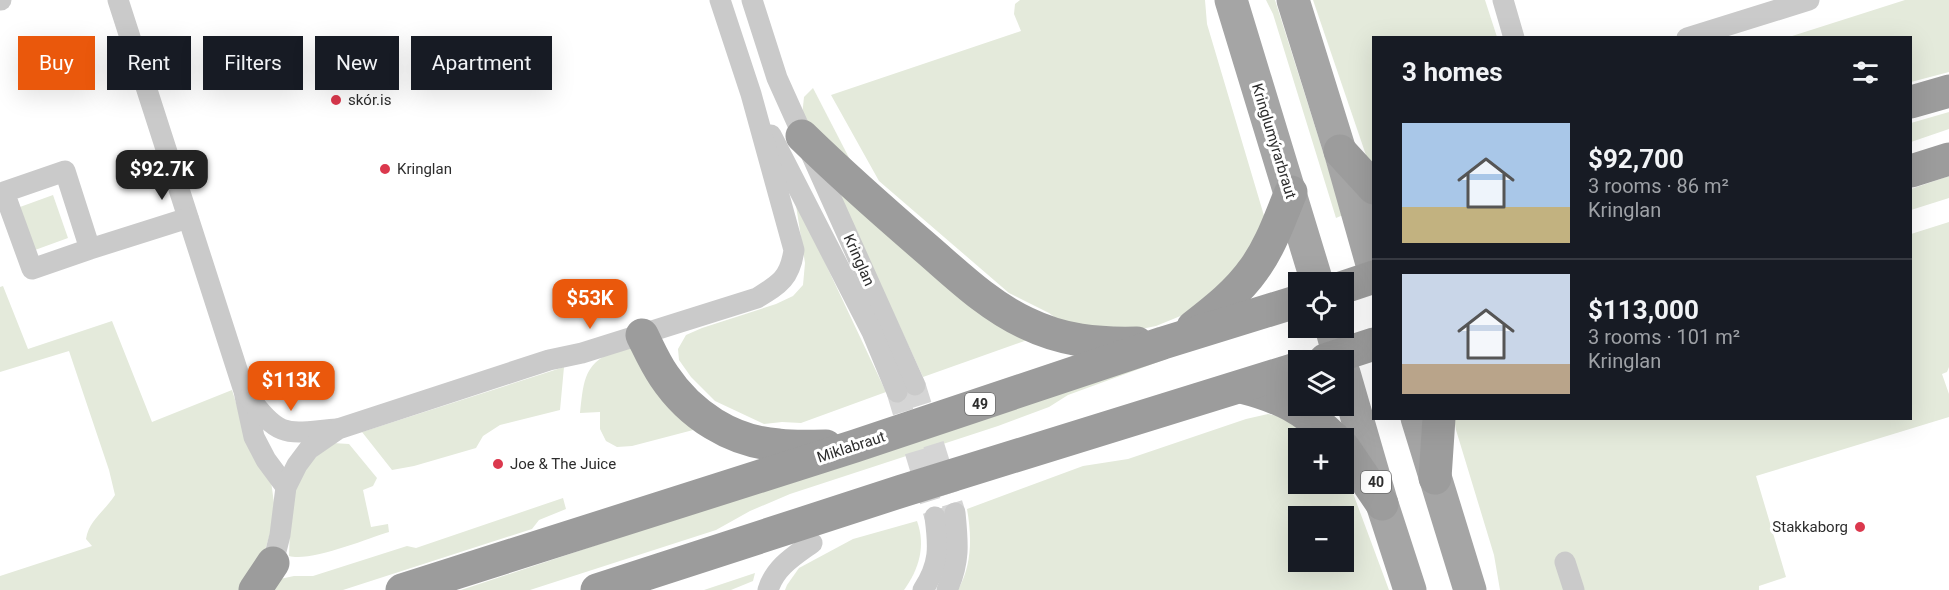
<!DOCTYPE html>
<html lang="en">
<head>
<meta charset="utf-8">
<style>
  :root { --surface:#171b24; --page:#242831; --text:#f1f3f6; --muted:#9ea1a6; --line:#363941; --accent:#ea580c }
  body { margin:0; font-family:Roboto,sans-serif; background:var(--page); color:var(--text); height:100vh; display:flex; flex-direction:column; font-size:22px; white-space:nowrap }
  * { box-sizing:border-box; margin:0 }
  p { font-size:20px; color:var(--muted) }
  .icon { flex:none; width:33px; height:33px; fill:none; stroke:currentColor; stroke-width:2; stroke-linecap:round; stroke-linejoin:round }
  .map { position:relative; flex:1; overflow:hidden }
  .panel { position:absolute; left:1372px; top:36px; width:540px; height:384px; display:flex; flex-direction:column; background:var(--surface); border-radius:0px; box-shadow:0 6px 24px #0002 }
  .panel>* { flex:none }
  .hud { position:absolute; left:18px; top:36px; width:570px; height:54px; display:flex; gap:12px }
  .tools { position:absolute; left:1288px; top:272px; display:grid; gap:12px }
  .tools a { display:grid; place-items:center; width:66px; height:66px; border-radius:0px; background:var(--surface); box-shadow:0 6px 24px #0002; font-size:30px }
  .price { position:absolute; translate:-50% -51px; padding:0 14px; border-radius:12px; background:var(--accent); color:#fff; font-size:20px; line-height:39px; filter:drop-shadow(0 2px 3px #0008) }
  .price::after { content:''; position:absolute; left:50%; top:36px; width:18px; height:14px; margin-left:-9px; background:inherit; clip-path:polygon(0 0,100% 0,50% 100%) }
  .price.active { background:#222; color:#fff }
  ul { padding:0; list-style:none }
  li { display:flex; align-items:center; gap:18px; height:150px; padding:0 30px }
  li+li { border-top:2px solid var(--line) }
  li span { display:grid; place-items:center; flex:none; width:168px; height:120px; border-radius:0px; color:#555 }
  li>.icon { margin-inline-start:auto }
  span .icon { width:72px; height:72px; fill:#fffc; stroke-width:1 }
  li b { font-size:26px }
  h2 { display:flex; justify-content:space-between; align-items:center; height:72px; padding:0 30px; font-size:26px }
  .chip { padding:0 21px; border-radius:0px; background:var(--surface); box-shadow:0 6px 24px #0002; font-size:21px; line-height:54px }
  .chip.active { background:var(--accent); color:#fff }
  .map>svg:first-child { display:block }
</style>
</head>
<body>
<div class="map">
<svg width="1949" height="590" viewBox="0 0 1949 590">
  <rect width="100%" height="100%" fill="#fff"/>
  <!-- green -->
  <g fill="#e4eadb" fill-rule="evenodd">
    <path d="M 1020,0 L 1205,0 L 1207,24 L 1265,219 L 1253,257 L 1183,315 L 1156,326 L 1126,332 L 1068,327 L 1049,313 L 1009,293 L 879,181 L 831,95 L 1021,31 L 1014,14 L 1015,4 Z"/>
    <path d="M 1266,0 L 1275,0 L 1343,215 L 1336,218 L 1273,14 Z"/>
    <path d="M 1313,0 L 1485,0 L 1497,37 L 1374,38 L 1374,170 L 1369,164 Z"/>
    <path d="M 1905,0 L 1949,0 L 1949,72 L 1911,82 L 1911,38 L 1789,37 Z"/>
    <path d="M 813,88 L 861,181 L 802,116 L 804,97 Z"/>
    <path d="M 1949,112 L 1949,129 L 1911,142 L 1911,123 Z"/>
    <path d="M 1949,176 L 1949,198 L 1911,210 L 1911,189 Z"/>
    <path d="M 832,180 L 1033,338 L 923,377 Z"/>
    <path d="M 53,195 L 68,238 L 35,250 L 20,207 Z"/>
    <path d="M 795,199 L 886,392 L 801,423 L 782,422 L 764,424 L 715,401 L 691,377 L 679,360 L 678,349 L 686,335 L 702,328 L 776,304 L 793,296 L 803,285 L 805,263 Z"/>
    <path d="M 1949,222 L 1949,367 L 1947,372 L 1942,374 L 1949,394 L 1949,417 L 1756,476 L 1786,577 L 1759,586 L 1759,590 L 1500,590 L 1494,555 L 1456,430 L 1454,419 L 1911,418 L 1911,234 Z"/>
    <path d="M 3,286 L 28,349 L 112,321 L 152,422 L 232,390 L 249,444 L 271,481 L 274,503 L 271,530 L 262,561 L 244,590 L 0,590 L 0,576 L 92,546 L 86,539 C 89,520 105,511 115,495 L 109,470 L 69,351 L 0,372 L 0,287 Z"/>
    <path d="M 1262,324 L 1068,395 L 1049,407 L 998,426 L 790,494 L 750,511 L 716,530 L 530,590 L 461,590 Z"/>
    <path d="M 620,349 L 638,349 L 697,429 L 632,446 L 617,447 L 606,441 L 600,429 L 600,412 L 580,413 C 584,378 584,362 620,349 Z"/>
    <path d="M 564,367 L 560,410 L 500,425 L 483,436 L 476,448 L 414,466 L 392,470 L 362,432 Z"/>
    <path d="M 1268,414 L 1292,419 L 1322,438 L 1299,438 L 1299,483 L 1344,483 L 1344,469 L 1389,590 L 958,590 C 972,565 972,537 967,509 L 1083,466 L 1128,459 L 1246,419 ZM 1299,516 L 1344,516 L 1344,561 L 1299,561 Z"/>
    <path d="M 333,443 L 349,444 L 377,478 L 373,486 L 363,490 L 371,527 L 388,524 L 389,532 C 366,539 311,562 289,556 C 290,535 290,494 300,476 C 307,463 321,452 333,443 Z"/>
    <path d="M 563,498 L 566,509 L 539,520 L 532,529 L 343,590 L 267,590 L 280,579 L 294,576 L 313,576 L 407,546 L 416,548 Z"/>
    <path d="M 917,521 C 926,546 919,569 904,590 L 785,590 L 787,585 L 799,568 L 853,539 Z"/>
    <path d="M 755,573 L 753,581 L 731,590 L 704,590 Z"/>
  </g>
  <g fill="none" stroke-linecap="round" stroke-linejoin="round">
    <!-- minor-tunnel -->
    <g stroke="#d5d5d5" stroke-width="21" stroke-dasharray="21 10" stroke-linecap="butt">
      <path d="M 915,385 L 955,513"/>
      <path d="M 897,392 L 935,517"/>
    </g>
    <!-- minor -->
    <g stroke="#cacaca" stroke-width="21">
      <path d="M 0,0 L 1,0"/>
      <path d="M 118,0 L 244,391 L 254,437 L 266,460 L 286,487"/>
      <path d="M 752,0 L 777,78 L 915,385"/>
      <path d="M 1503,0 L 1514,38"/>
      <path d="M 1687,38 L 1809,0"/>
      <path d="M 771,135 L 872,332 L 897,392"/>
      <path d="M 90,249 L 32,269 L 4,192 L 65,171 L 90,249 L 188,218"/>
      <path d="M 249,397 C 280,440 288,433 337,429"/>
      <path d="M 1565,562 L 1574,590"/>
      <path d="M 273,563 L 280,535 L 286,487 L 297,465 L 309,449 L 338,429 L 549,360 L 582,353 L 757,298 C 780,284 790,278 794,250 L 751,94 L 720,0"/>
      <path d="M 768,590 C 775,567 794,556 812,543"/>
      <path d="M 923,590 C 940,564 939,547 935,517"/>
      <path d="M 947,590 C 960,562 958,543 955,513"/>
    </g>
    <!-- primary -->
    <g stroke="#a5a5a5" stroke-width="33">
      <path d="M 1231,0 L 1317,282"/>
      <path d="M 1293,0 L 1340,151 L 1374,271"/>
      <path d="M 1331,327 L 1340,360"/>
      <path d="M 1344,373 L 1382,504 L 1410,590"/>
      <path d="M 1417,418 L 1470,590"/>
    </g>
    <!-- trunk -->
    <g stroke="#9c9c9c" stroke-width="33">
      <path d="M 1911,102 L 1949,91"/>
      <path d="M 802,136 C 843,176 885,213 928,250 C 958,276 989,306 1026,323 C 1063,341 1097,344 1137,343"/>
      <path d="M 1340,151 L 1374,188"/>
      <path d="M 1911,171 L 1949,159"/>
      <path d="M 1344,287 L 1374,277"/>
      <path d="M 1193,327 C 1215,310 1238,292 1254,269 C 1271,246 1280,218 1291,192"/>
      <path d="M 642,335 C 649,349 655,363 664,376 C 690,415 732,442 779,445 C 795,447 810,446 826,446"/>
      <path d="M 1325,360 L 1374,344"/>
      <path d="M 1241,387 C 1281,397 1304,409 1334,438"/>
      <path d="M 1344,448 L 1382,504"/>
      <path d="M 1435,478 L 1439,418"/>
      <path d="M 255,590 L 273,563"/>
      <path d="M 402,590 L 855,446 L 1163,343 L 1299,301"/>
      <path d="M 597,590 L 902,491 L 1299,368"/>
    </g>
  </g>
  <!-- markers -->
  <g fill="#db384d" stroke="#fff" stroke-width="2">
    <circle cx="336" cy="100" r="6"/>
    <circle cx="385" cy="169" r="6"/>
    <circle cx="498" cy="464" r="6"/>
    <circle cx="1860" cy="527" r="6"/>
  </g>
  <g text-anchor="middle" stroke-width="6" stroke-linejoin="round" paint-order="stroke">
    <!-- shield labels -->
    <g fill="#fff" stroke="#6c6c6c" stroke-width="1.5">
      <rect x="965" y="393" width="30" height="22" rx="4.5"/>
      <rect x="1361" y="471" width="30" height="22" rx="4.5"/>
    </g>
    <g font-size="14" font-weight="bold" fill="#2d2d2d">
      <text x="980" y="409">49</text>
      <text x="1376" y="487">40</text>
    </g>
    <!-- poi labels -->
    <g font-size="15" fill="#2d2d2d" stroke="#fff" text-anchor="start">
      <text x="348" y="105">skór.is</text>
      <text x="397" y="174">Kringlan</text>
      <text x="510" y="469">Joe &amp; The Juice</text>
      <text x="1848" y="532" text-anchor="end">Stakkaborg</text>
    </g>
    <!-- street labels -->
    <g font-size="15" fill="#2d2d2d" stroke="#fff">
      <text transform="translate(1274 141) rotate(73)" y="5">Kringlumýrarbraut</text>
      <text transform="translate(859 260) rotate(66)" y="5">Kringlan</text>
      <text transform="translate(851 447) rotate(-18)" y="5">Miklabraut</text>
    </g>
  </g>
</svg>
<div class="tools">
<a><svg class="icon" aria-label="locate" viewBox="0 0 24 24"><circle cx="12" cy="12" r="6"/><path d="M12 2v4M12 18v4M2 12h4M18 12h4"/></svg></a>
<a><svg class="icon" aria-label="layers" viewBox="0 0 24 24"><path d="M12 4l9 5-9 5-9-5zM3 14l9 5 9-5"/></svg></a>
<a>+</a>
<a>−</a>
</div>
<b class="price active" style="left:162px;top:201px">$92.7K</b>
<b class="price" style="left:590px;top:330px">$53K</b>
<b class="price" style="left:291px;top:412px">$113K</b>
<div class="hud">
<a class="chip active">Buy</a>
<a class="chip">Rent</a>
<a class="chip">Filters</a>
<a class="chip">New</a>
<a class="chip">Apartment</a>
</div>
<section class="panel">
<h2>3 homes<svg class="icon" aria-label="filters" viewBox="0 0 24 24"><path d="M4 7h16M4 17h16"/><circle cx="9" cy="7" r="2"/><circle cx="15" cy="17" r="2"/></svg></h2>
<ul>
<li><span style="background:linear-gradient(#a9c7e8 70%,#c2b280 0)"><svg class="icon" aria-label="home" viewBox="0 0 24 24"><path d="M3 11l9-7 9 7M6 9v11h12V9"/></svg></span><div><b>$92,700</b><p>3 rooms · 86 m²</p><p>Kringlan</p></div></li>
<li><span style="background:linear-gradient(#c9d6e8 75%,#b9a48a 0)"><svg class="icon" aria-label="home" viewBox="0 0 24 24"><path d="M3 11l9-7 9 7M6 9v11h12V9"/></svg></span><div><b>$113,000</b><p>3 rooms · 101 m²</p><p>Kringlan</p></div></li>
</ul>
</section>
</div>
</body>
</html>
